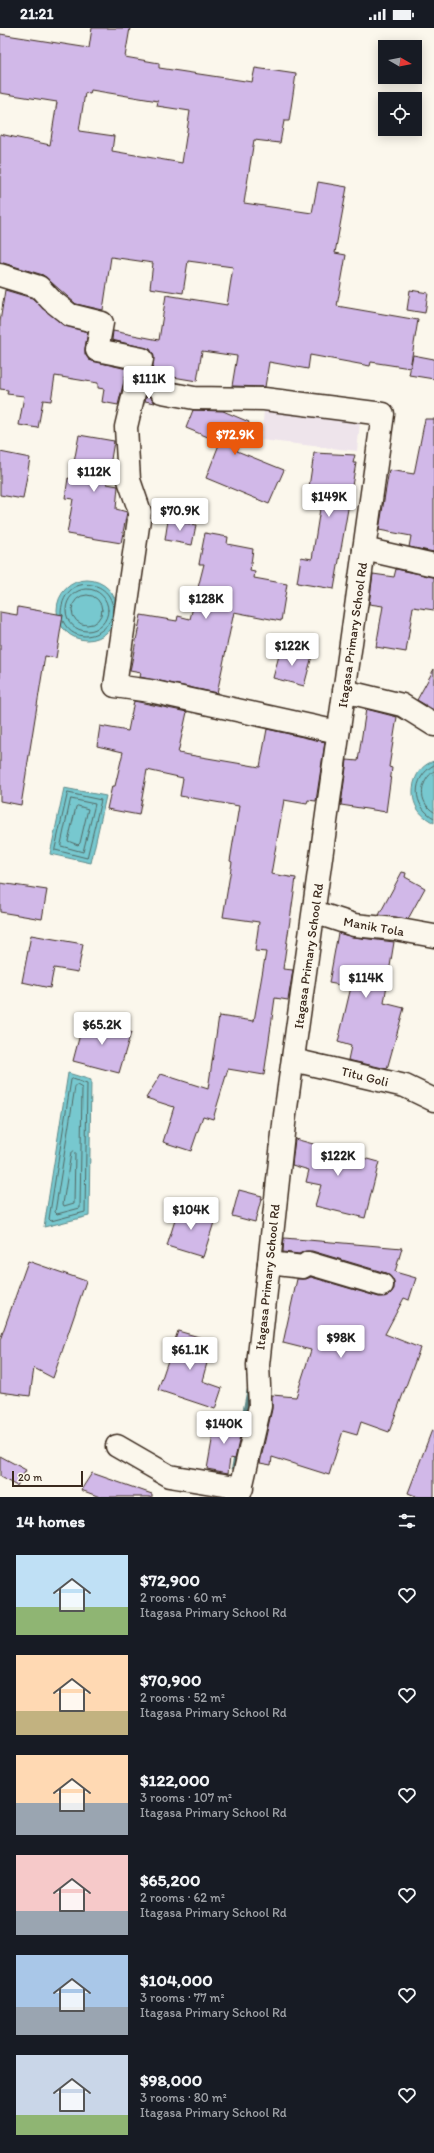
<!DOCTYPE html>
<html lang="en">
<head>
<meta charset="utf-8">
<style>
  :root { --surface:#171b24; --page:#242831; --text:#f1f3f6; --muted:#9ea1a6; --accent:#ea580c }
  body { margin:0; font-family:Itim,sans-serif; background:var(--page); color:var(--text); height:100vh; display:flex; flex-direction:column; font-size:15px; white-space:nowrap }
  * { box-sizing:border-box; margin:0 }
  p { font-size:13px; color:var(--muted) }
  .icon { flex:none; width:22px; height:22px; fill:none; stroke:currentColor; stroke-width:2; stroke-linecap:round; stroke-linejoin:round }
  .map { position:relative; height:1469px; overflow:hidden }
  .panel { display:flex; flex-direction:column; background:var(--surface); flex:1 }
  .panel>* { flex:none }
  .needle { width:26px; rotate:99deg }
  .fabs { position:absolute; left:378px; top:12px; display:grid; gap:8px }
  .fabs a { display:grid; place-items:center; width:44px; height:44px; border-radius:0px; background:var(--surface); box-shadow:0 2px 10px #0003; font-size:20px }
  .scale { position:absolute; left:12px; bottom:10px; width:71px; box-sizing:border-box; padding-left:4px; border:2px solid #3b2a1e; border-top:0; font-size:11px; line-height:14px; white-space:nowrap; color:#3b2a1e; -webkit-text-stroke:3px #fbf7ec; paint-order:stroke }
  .price { position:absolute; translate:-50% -34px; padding:0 9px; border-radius:4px; background:#fff; color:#222; font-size:13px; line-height:26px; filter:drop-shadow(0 1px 2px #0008) }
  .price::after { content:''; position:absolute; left:50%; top:24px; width:12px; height:9px; margin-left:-6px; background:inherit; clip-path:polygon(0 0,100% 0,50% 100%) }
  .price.active { background:var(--accent); color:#fff }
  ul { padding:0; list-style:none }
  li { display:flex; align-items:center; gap:12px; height:100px; padding:0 16px }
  li span { display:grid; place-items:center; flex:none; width:112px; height:80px; border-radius:0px; color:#555 }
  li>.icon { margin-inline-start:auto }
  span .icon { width:48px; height:48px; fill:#fffc; stroke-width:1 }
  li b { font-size:17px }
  h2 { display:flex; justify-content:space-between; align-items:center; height:48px; padding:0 16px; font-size:17px }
  .status { display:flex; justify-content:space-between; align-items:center; height:28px; padding:0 20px; background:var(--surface); direction:ltr }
  .status svg { height:11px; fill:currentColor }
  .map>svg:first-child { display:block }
</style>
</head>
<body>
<div class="status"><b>21:21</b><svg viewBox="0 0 49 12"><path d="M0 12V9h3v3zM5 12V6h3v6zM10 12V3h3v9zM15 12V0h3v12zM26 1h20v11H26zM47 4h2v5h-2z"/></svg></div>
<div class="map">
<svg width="434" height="1469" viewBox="0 0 434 1469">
  <rect width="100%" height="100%" fill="#fbf7ec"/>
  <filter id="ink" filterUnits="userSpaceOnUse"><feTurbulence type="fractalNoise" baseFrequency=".025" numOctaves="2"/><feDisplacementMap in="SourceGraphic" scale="8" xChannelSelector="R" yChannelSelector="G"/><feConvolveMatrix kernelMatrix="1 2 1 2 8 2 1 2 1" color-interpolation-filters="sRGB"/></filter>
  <g filter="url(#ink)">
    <!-- built -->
    <path fill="#eee4eb" d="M 264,383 L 360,394 L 357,423 L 261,412 Z"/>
    <!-- water -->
    <g fill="#77c8cf" stroke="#5f8988">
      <circle cx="87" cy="582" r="30"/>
      <path d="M 434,733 L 434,795 C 427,791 421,787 417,780 C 408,764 414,739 434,733 Z"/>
      <path d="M 64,760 L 106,768 L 91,835 L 50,826 Z"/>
      <path d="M 68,1045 L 91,1052 L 89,1188 L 44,1199 Z"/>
    </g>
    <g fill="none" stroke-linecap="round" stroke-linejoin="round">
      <!-- shore -->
      <g stroke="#536965" stroke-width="1">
        <circle cx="87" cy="582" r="21"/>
        <circle cx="87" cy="582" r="15"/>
        <path d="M 61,586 C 61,568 73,553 92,557 C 99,558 105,562 109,568 C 127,599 78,626 63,593"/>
        <path d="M 434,737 C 411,750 412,778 434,790"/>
        <path d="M 434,743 C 420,753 417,774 434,784"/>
        <path d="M 68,765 L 101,772 L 87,830 L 55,822 Z"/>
        <path d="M 71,771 L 95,776 L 83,824 L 61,818 Z"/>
        <path d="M 78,778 L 88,781 L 80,815 L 78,817 L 68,813 L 76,779 Z"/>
        <path d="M 73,1051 L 87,1056 L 85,1184 L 51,1193 L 49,1191 L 71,1052 Z"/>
        <path d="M 77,1057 L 82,1060 L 80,1180 L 57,1186 L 55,1184 L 75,1059 Z"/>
        <path d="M 73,1123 L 75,1125 L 74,1175 L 64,1178 L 63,1176 L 71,1125 Z"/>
      </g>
      <!-- stream -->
      <path stroke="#5f8988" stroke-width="7" d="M 235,1439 L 250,1363"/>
    </g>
    <!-- building -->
    <g fill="#d1b8e8" stroke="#3b2a1e" fill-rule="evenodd">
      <path d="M 92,0 L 130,0 L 125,29 L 159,35 L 159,40 L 252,54 L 255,40 L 296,46 L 289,93 L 284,93 L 280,115 L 254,112 L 244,175 L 312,185 L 318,154 L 347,159 L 335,225 L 346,227 L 337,278 L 418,292 L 410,340 L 371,334 L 370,338 L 310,327 L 308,341 L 269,334 L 265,359 L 232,358 L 237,328 L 202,323 L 197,353 L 167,348 L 152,344 L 154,328 L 150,321 L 112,312 L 113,303 L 159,312 L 166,267 L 227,277 L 233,239 L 188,233 L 183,265 L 150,260 L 153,235 L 111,229 L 103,282 L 76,276 L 43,247 L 0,234 L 0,106 L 50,117 L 57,74 L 0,65 L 0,6 L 89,20 ZM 91,62 L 158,73 L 157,78 L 190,83 L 182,135 L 112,123 L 114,108 L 79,103 L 85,65 L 90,66 Z"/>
      <path d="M 5,262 L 32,270 L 63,297 L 88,304 L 85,320 L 85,326 L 89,332 L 127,341 L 118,377 L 102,374 L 104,361 L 98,360 L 98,355 L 55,348 L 51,373 L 43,372 L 38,400 L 19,397 L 24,368 L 7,366 L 8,362 L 0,361 L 0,294 Z"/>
      <path d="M 410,262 L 428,265 L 425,285 L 407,282 Z"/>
      <path d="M 413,327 L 434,331 L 434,351 L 409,347 Z"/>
      <path d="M 146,368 L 151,369 L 155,375 L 145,373 Z"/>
      <path d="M 193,382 L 223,383 L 249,394 L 237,423 L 284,442 L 269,476 L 206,450 L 220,414 L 186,400 Z"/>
      <path d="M 425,391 L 434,391 L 434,524 L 409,519 L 411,508 L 379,502 L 389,442 L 414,446 Z"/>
      <path d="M 79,407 L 114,413 L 107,456 L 118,458 L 116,481 L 127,484 L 121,515 L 67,506 L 73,471 L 65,470 L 68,450 L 71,451 Z"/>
      <path d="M 0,424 L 30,430 L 23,471 L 0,467 Z"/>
      <path d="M 314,425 L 355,427 L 353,435 L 356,435 L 334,561 L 297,555 L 301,529 L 312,531 L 323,462 L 309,459 Z"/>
      <path d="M 168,492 L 196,497 L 192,517 L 165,512 Z"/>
      <path d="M 205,505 L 228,509 L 227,516 L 253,521 L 250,543 L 255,544 L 254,550 L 287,556 L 281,593 L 234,584 L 217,665 L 140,649 L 141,645 L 130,643 L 141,587 L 177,593 L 178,588 L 190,591 L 204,536 L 199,536 Z"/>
      <path d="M 396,541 L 434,549 L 434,582 L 413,579 L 406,624 L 376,619 L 383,578 L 369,576 L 373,546 L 394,549 Z"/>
      <path d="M 18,579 L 63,587 L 56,630 L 45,628 L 21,777 L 0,773 L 0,584 L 17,587 Z"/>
      <path d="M 281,620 L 312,628 L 304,658 L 273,650 Z"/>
      <path d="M 434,641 L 434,682 L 417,672 Z"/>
      <path d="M 134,673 L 187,684 L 178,725 L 260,739 L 267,701 L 325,714 L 316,773 L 308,772 L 307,776 L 284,772 L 271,846 L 296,850 L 283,941 L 293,942 L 288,972 L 275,970 L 264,1047 L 228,1041 L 213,1091 L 203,1088 L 191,1123 L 163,1114 L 174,1079 L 146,1070 L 161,1046 L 208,1061 L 219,988 L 254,993 L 266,924 L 255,923 L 259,894 L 223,889 L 232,834 L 230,833 L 239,778 L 180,768 L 183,750 L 147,742 L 139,787 L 107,781 L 112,758 L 115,758 L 123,724 L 97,718 L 100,698 L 128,703 Z"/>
      <path d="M 366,681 L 397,689 L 389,739 L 392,740 L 386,784 L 341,777 L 347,732 L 358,733 Z"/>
      <path d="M 402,844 L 406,845 L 405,849 L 425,860 L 408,891 L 379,887 Z"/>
      <path d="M 0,855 L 47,862 L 42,891 L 0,884 Z"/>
      <path d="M 338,905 L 353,909 L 394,914 L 384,975 L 404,980 L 387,1041 L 348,1032 L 351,1018 L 338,1014 L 351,959 L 329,955 Z"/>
      <path d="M 31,907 L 83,916 L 78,944 L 54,940 L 50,960 L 22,954 Z"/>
      <path d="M 84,991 L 131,1004 L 119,1045 L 73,1033 Z"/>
      <path d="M 295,1111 L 379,1134 L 365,1190 L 315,1178 L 321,1157 L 306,1154 L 309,1142 L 292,1137 Z"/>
      <path d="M 239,1162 L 262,1168 L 255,1194 L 232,1188 Z"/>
      <path d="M 180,1176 L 216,1188 L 203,1229 L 167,1218 Z"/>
      <path d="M 284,1210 L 402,1220 L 395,1244 L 416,1250 L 409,1272 L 404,1270 L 385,1306 L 420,1320 L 389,1404 L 361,1394 L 357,1407 L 343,1403 L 329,1447 L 272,1429 L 271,1437 L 260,1435 L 272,1381 L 272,1367 L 296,1369 L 311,1322 L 283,1315 L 297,1251 L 306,1251 L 311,1249 L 379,1269 L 390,1266 L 394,1261 L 394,1254 L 391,1249 L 386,1245 L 312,1223 L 305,1223 L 299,1226 L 283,1224 Z"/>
      <path d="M 28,1233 L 86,1253 L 53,1350 L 34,1340 L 30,1368 L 0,1364 L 0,1312 Z"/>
      <path d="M 178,1303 L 213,1313 L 202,1353 L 222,1360 L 215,1381 L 158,1362 Z"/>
      <path d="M 216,1390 L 243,1395 L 235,1431 L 230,1430 L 228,1445 L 207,1441 Z"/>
      <path d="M 432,1402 L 434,1403 L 434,1469 L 418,1469 L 408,1465 Z"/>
      <path d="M 0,1428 L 26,1442 L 17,1458 L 0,1449 Z"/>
      <path d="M 92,1445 L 152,1466 L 152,1469 L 100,1469 L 81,1462 Z"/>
    </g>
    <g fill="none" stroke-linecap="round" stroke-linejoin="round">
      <!-- tertiary casing -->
      <g stroke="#3b2a1e" stroke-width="25">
        <g id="tertiary">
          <path d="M 0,247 L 39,259 L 51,272 L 70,287 L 102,295 L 97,322 L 142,331 L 126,399 L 129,452 L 140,484 L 115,658 L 150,663 L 338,704"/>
          <path d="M 136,353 L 160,358 L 162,364 L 194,370 L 264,371 L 383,386 L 285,1087 L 258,1337 L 260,1378 L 239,1469"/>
          <path d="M 364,521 L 434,537"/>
          <path d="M 344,663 L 402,677 L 434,697"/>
          <path d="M 314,884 L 354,897 L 395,901 L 434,908"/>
          <path d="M 293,1032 L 405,1058 L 434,1072"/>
          <path d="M 269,1235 L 303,1239 L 308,1235 L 382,1257"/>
          <path d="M 117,1418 L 169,1448 L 242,1460"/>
        </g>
      </g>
      <!-- tertiary -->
      <use href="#tertiary" stroke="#fbf7ec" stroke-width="22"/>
    </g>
  </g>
  <g text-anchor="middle" stroke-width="3" stroke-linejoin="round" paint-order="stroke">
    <!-- street labels -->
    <g font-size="13" fill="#3b2a1e" stroke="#fbf7ec">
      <text transform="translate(352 607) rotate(-82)" y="5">Itagasa Primary School Rd</text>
      <text transform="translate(374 898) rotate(10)" y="5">Manik Tola</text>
      <text transform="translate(308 928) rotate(-82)" y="5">Itagasa Primary School Rd</text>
      <text transform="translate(365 1048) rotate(14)" y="5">Titu Goli</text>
      <text transform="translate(267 1249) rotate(-84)" y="5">Itagasa Primary School Rd</text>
    </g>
  </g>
</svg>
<div class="fabs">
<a><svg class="needle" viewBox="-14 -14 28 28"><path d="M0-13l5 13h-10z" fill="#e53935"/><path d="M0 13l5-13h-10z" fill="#9ea1a6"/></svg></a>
<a><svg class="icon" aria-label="locate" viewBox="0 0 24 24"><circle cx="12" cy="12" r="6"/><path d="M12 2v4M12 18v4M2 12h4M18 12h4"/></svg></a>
</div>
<div class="scale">20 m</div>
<b class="price" style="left:149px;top:372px">$111K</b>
<b class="price active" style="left:235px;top:428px">$72.9K</b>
<b class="price" style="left:94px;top:465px">$112K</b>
<b class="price" style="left:329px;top:490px">$149K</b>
<b class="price" style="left:180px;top:504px">$70.9K</b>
<b class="price" style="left:206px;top:592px">$128K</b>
<b class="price" style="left:292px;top:639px">$122K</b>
<b class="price" style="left:366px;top:971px">$114K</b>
<b class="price" style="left:102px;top:1018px">$65.2K</b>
<b class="price" style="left:338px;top:1149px">$122K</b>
<b class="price" style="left:191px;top:1203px">$104K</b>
<b class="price" style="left:341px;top:1331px">$98K</b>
<b class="price" style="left:190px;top:1343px">$61.1K</b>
<b class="price" style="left:224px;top:1417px">$140K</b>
</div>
<section class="panel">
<h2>14 homes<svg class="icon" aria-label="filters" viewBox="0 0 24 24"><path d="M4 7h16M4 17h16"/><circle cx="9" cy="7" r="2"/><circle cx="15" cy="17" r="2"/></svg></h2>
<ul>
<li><span style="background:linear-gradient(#bfe0f5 65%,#8fb573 0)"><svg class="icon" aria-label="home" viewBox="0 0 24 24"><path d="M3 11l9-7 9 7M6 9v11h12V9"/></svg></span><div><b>$72,900</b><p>2 rooms · 60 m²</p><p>Itagasa Primary School Rd</p></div><svg class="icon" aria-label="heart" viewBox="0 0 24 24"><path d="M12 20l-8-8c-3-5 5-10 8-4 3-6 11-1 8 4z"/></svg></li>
<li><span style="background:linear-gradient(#ffd9b3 70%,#c2b280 0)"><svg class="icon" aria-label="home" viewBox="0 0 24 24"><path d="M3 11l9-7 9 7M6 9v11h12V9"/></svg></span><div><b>$70,900</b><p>2 rooms · 52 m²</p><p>Itagasa Primary School Rd</p></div><svg class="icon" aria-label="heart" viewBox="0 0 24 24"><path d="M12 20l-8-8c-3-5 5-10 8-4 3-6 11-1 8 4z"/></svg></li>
<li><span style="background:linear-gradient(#ffd9b3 60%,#9aa5b1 0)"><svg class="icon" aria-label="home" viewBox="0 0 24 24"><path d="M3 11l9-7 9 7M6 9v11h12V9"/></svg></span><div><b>$122,000</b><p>3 rooms · 107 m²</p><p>Itagasa Primary School Rd</p></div><svg class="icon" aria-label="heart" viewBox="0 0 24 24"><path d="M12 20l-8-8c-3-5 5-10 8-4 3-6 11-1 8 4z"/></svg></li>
<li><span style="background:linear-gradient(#f6c9c9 70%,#9aa5b1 0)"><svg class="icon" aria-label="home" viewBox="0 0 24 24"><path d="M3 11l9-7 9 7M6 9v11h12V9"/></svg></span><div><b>$65,200</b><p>2 rooms · 62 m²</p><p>Itagasa Primary School Rd</p></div><svg class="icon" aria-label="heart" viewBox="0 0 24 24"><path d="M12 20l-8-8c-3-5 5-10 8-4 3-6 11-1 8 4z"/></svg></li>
<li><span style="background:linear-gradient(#a9c7e8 65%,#9aa5b1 0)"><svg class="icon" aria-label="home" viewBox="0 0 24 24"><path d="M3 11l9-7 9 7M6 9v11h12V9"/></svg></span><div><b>$104,000</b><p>3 rooms · 77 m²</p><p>Itagasa Primary School Rd</p></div><svg class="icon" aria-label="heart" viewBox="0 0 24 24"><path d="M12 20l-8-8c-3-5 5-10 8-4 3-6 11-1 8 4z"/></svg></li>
<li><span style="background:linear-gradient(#c9d6e8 75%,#8fb573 0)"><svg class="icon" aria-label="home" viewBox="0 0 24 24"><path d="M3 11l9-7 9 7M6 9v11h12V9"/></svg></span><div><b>$98,000</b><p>3 rooms · 80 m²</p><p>Itagasa Primary School Rd</p></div><svg class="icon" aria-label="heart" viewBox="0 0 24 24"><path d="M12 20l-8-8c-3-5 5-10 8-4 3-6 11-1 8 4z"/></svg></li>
</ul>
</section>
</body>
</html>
